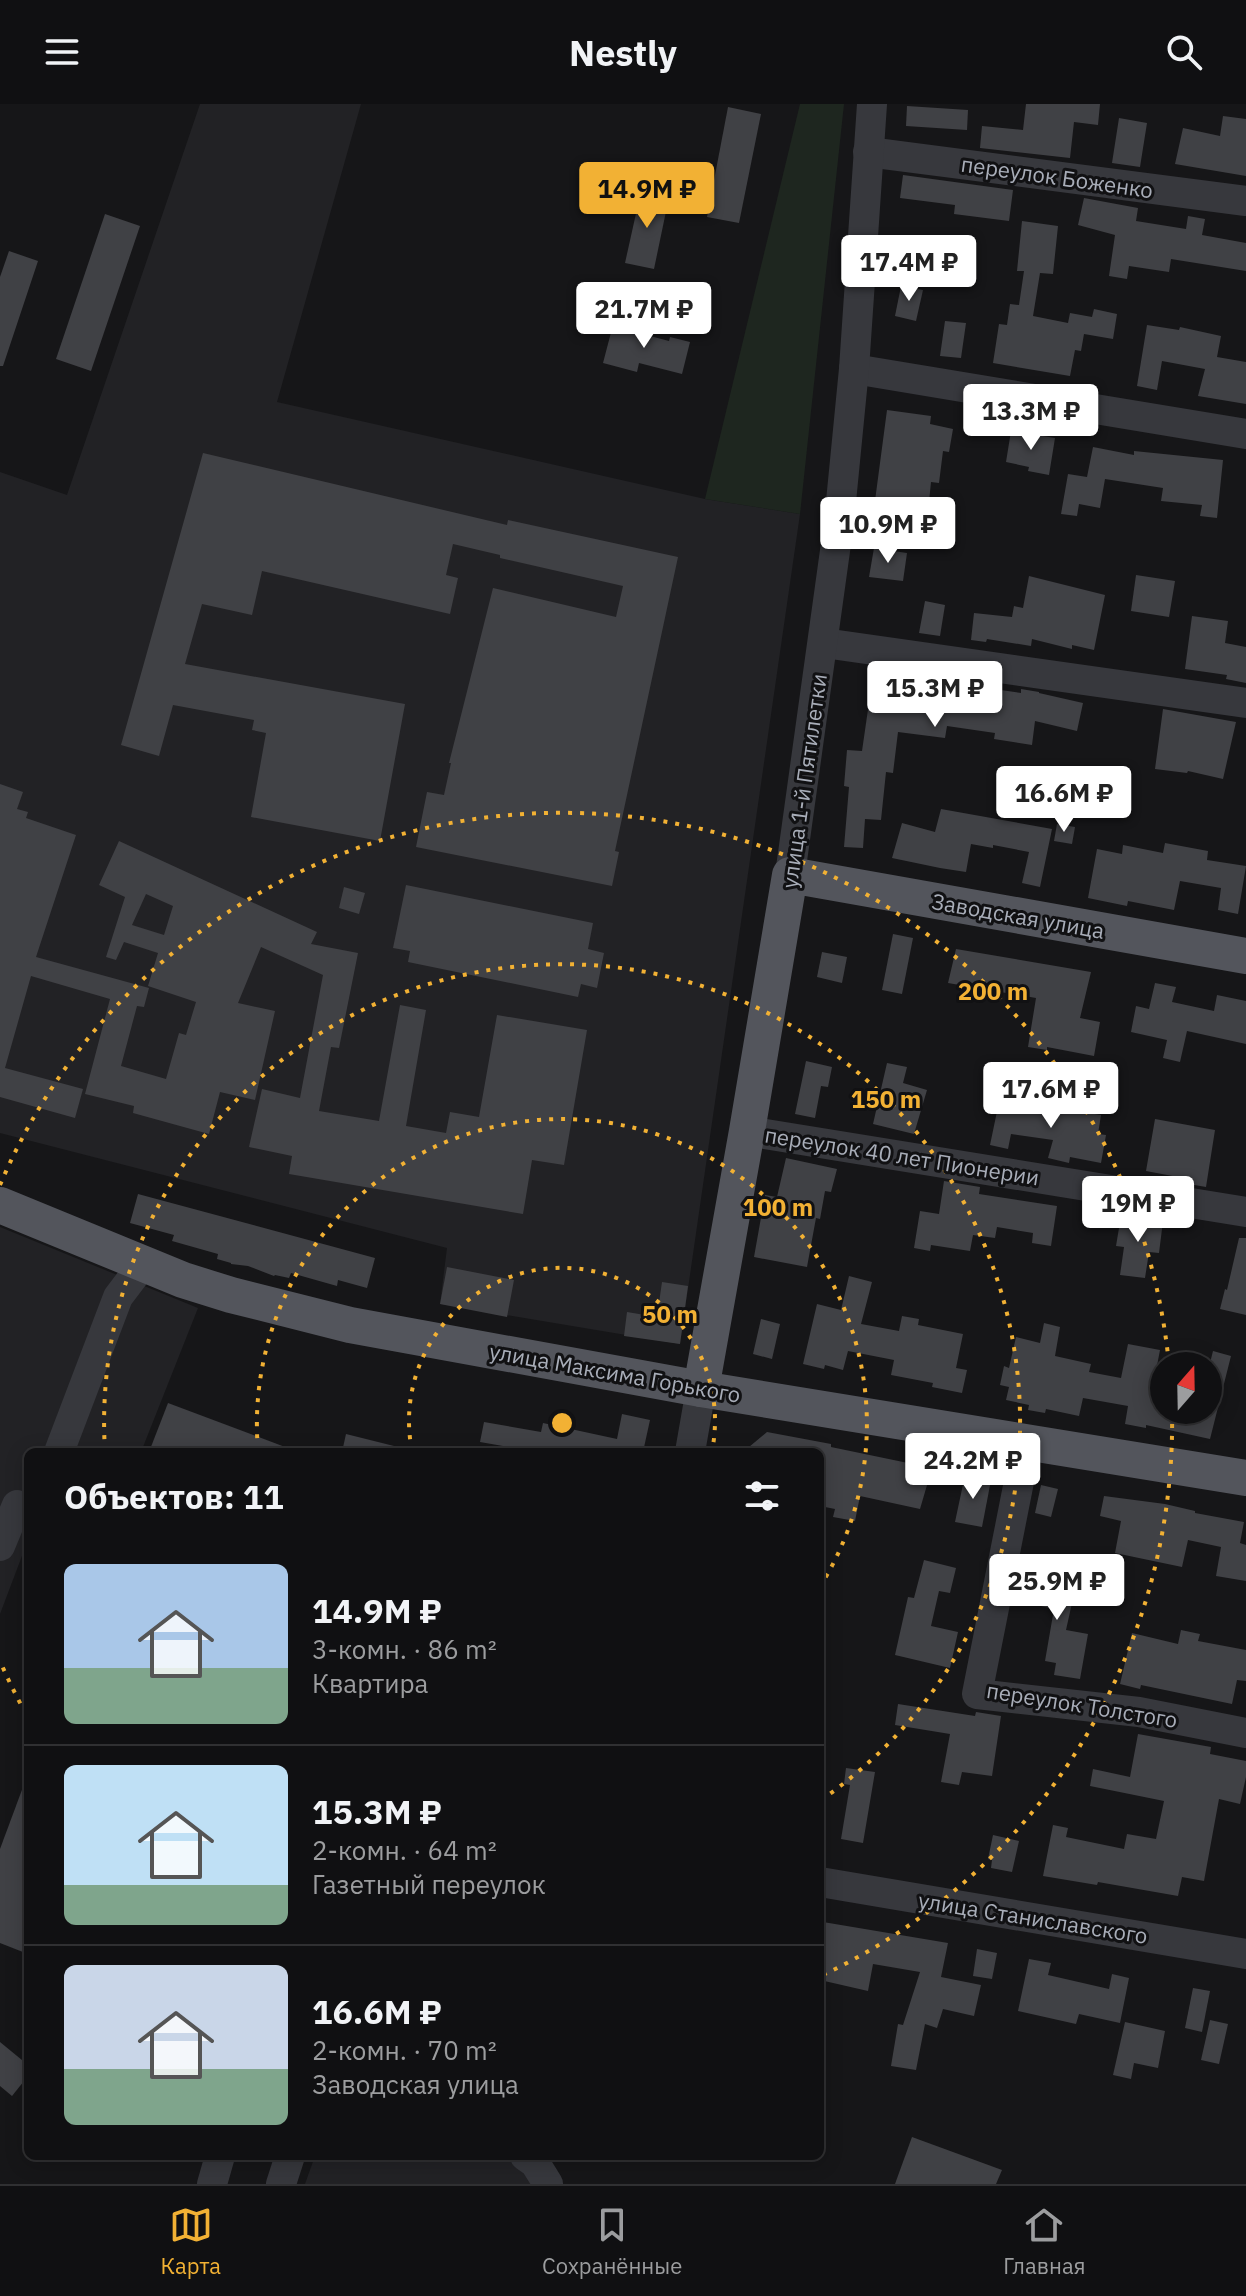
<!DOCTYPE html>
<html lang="ru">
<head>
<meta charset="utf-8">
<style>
  :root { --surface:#101012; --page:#1e1e20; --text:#f1f3f6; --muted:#9c9d9f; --line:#303032; --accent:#f2b134 }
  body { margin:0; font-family:"IBM Plex Sans",sans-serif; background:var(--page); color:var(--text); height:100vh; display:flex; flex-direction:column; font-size:30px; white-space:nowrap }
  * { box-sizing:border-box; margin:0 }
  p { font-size:26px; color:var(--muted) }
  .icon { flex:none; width:44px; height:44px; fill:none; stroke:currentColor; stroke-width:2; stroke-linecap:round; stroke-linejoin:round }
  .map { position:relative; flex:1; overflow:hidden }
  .sheet { position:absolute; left:24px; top:1344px; width:800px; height:712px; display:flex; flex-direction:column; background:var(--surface); border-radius:12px; box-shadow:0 4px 20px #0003,0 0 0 2px var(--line) }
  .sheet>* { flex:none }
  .needle { width:52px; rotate:20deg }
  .tools { position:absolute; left:1150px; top:1248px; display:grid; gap:16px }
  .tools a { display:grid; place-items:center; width:72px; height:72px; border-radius:50%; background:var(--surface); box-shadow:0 4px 20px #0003,0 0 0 2px var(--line); font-size:40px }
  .price { position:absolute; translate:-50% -68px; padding:0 18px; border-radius:8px; background:#fff; color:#222; font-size:26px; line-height:52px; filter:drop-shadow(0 2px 4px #0008) }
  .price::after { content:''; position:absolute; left:50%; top:48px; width:24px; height:18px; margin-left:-12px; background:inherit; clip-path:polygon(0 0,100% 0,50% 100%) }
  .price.current { background:var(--accent); color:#111 }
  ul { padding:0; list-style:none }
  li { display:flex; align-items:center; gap:24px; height:200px; padding:0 40px }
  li+li { border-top:2px solid var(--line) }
  li span { display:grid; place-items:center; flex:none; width:224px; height:160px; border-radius:12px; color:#555 }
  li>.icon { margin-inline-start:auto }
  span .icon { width:96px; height:96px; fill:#fffc; stroke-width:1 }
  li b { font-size:34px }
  h2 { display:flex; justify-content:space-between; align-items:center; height:96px; padding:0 40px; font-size:34px }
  header { display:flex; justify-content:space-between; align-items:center; height:104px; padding:0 40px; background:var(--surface); font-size:36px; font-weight:800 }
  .tabs { display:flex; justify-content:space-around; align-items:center; height:112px; border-top:2px solid var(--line); background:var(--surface); font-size:22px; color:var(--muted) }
  .tabs a { display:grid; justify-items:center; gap:4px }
  .tabs .current { color:var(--accent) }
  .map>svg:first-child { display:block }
</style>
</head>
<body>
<header><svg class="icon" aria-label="menu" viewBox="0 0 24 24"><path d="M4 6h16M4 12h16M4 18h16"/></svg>Nestly<svg class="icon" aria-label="search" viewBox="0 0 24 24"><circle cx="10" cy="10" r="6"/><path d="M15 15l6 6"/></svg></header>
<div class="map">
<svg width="1246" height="2080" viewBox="0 0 1246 2080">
  <rect width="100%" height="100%" fill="#161618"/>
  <!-- built -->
  <g fill="#222225">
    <path d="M 200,0 L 361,0 L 277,298 L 705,395 L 800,410 L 680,1240 L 440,1200 L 447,1144 L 0,1029 L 0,368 L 67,391 Z"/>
    <path d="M 0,1123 L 198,1204 L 141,1348 L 28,1348 L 28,1445 L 25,1444 L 0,1510 Z"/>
    <path d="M 315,2052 L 506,2052 L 541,2080 L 305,2080 Z"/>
  </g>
  <!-- green -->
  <path fill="#1e261f" d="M 800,0 L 844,0 L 800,410 L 705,395 Z"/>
  <!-- building -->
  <g fill="#404145" fill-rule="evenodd">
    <path d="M 1026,0 L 1100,0 L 1098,21 L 1074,18 L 1070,54 L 980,44 L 982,22 L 1023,26 Z"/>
    <path d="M 907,2 L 968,6 L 967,26 L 906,22 Z"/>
    <path d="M 728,3 L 761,10 L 739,119 L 707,113 Z"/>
    <path d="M 1223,12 L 1246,15 L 1246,72 L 1175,60 L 1183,24 L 1220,32 Z"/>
    <path d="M 1119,14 L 1147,19 L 1140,63 L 1112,59 Z"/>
    <path d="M 903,71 L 1013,86 L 1009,117 L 954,110 L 955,101 L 900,94 Z"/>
    <path d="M 641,87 L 669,93 L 654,165 L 625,159 Z"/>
    <path d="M 1084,94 L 1138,104 L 1136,117 L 1186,125 L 1188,112 L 1205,115 L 1202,131 L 1246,139 L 1246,167 L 1171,155 L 1169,168 L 1129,162 L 1127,175 L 1109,172 L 1115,131 L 1078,121 Z"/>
    <path d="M 105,110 L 140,122 L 91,267 L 56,255 Z"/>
    <path d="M 1022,117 L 1058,122 L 1053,170 L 1040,169 L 1033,212 L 1068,219 L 1070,209 L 1092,213 L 1094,205 L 1117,210 L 1113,235 L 1084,230 L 1081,247 L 1075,246 L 1070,272 L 993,259 L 999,220 L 1007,221 L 1010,200 L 1019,201 L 1024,167 L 1017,167 Z"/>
    <path d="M 9,147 L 38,157 L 3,262 L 0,262 L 0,173 Z"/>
    <path d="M 901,182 L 923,186 L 916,217 L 895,212 Z"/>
    <path d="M 614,217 L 640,224 L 639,229 L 669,237 L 670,233 L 690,238 L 682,270 L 639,259 L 637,268 L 603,259 Z"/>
    <path d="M 945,217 L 966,219 L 961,254 L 940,252 Z"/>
    <path d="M 1147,221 L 1179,226 L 1180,223 L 1221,232 L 1217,253 L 1246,258 L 1246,300 L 1198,292 L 1205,265 L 1162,257 L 1157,286 L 1137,282 Z"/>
    <path d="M 887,306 L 931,312 L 930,320 L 953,325 L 949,348 L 943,347 L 939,379 L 931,378 L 927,418 L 873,412 Z"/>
    <path d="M 1011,327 L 1055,334 L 1049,371 L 1028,367 L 1029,363 L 1006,358 Z"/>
    <path d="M 1093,343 L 1134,351 L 1134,347 L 1223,356 L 1217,414 L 1200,412 L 1202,401 L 1161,397 L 1163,384 L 1105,375 L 1100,404 L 1079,400 L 1077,412 L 1061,410 L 1068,370 L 1087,373 Z"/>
    <path d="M 203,349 L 507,421 L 508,416 L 678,453 L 615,747 L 619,748 L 612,782 L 416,743 L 427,688 L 444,691 L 451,659 L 449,659 L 493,484 L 616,513 L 623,482 L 500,454 L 500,451 L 453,440 L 446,471 L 458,474 L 450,510 L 262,467 L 252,511 L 202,500 L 185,560 L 405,600 L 380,737 L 251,713 L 266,629 L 252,626 L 254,616 L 173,601 L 159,652 L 121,641 Z"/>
    <path d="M 874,444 L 907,449 L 903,477 L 869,473 Z"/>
    <path d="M 1136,471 L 1175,477 L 1169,513 L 1131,507 Z"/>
    <path d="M 1029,472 L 1105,491 L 1094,546 L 1072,541 L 1072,545 L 1032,535 L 1031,542 L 987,535 L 986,538 L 971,536 L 974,509 L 1012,513 L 1014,502 L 1023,504 Z"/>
    <path d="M 925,497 L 945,501 L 940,532 L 919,529 Z"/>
    <path d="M 1192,512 L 1228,517 L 1225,539 L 1246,543 L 1246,579 L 1226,575 L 1227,571 L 1185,565 Z"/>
    <path d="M 874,564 L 954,576 L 953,579 L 1021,589 L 1021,585 L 1039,588 L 1039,589 L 1083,599 L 1077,627 L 1035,617 L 1032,641 L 994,635 L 995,629 L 947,622 L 945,634 L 898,628 L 893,669 L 886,668 L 881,716 L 865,715 L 863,744 L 844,743 L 849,683 L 844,682 L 847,646 L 862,647 Z"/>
    <path d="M 1163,605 L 1236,618 L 1223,675 L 1188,667 L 1187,669 L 1155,665 Z"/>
    <path d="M 0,680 L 23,688 L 17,705 L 28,708 L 26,714 L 76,731 L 36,853 L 149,884 L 144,903 L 137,902 L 121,962 L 166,975 L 179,929 L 186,931 L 196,898 L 148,882 L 158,849 L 124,838 L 116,856 L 106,853 L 125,793 L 99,781 L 119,737 L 317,828 L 311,840 L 358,849 L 339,944 L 331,943 L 319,1007 L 379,1017 L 400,901 L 426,906 L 406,1022 L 446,1029 L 450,1008 L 479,1013 L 497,911 L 587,926 L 564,1061 L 532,1056 L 523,1110 L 289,1070 L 292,1052 L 249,1043 L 262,985 L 300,994 L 323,871 L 261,843 L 238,899 L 275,907 L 255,996 L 220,988 L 209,1030 L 133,1009 L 134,1002 L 85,990 L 110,895 L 31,872 L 5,964 L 83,985 L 75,1014 L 0,993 ZM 146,790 L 173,802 L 164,831 L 132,821 Z"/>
    <path d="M 941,705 L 1052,725 L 1040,783 L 1022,779 L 1029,748 L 993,741 L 993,744 L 971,740 L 966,768 L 940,764 L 892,754 L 902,719 L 935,728 Z"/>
    <path d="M 1057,720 L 1075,723 L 1072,740 L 1054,737 Z"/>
    <path d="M 1165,739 L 1208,747 L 1207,756 L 1246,762 L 1238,810 L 1218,806 L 1221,784 L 1180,777 L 1174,806 L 1128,797 L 1127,802 L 1088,794 L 1097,745 L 1122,750 L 1123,741 L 1163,749 Z"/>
    <path d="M 406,781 L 593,819 L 588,845 L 604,849 L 597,884 L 581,880 L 578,893 L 408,858 L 410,847 L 393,844 Z"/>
    <path d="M 344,783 L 365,789 L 359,810 L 339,804 Z"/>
    <path d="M 893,830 L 913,834 L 902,890 L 882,886 Z"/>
    <path d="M 956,845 L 1091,868 L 1080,914 L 1100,918 L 1094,952 L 1047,943 L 1047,946 L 1028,943 L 1036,894 L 948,879 Z"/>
    <path d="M 822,848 L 847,853 L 842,879 L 817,873 Z"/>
    <path d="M 1155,879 L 1176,883 L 1172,898 L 1214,907 L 1217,891 L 1246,897 L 1246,940 L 1187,927 L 1180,958 L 1163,954 L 1167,936 L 1131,928 L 1136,902 L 1149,905 Z"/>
    <path d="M 806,957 L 832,963 L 828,983 L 821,982 L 815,1014 L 795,1010 Z"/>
    <path d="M 887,959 L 907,963 L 903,979 L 927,986 L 914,1030 L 873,1020 Z"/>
    <path d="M 1000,993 L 1018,997 L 1017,1000 L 1060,1007 L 1062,1000 L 1083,1006 L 1083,1008 L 1101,1011 L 1098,1030 L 1106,1031 L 1101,1059 L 1070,1053 L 1069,1059 L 1048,1054 L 1053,1036 L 1011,1030 L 1008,1045 L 990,1041 Z"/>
    <path d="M 1155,1015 L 1215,1026 L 1206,1083 L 1183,1079 L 1183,1074 L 1146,1067 Z"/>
    <path d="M 786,1054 L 837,1065 L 831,1088 L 825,1087 L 820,1115 L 816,1114 L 807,1163 L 754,1153 L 765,1091 L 777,1093 Z"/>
    <path d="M 944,1077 L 980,1083 L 979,1090 L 1057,1102 L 1051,1142 L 1032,1139 L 1033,1129 L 997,1123 L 995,1134 L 973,1131 L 970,1147 L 931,1141 L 930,1147 L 914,1144 L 920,1107 L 939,1110 Z"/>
    <path d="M 138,1090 L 375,1154 L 367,1184 L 338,1176 L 337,1182 L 291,1169 L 289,1174 L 275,1171 L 274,1172 L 248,1162 L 231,1160 L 231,1159 L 217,1155 L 218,1150 L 172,1137 L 174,1131 L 130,1119 Z"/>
    <path d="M 1121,1112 L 1163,1117 L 1159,1149 L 1149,1148 L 1145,1174 L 1120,1171 L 1124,1143 L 1116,1142 Z"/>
    <path d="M 1239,1134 L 1246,1134 L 1246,1211 L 1220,1205 L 1225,1185 L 1227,1186 Z"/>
    <path d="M 447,1163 L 514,1176 L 507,1213 L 440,1200 Z"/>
    <path d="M 849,1172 L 872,1178 L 861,1220 L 899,1227 L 902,1212 L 919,1215 L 918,1221 L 963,1230 L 956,1264 L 967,1266 L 962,1289 L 932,1283 L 933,1279 L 891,1271 L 894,1256 L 848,1247 L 843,1266 L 825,1261 L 824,1265 L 803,1260 L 817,1200 L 841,1206 Z"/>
    <path d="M 662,1178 L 688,1182 L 680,1240 L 624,1232 L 627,1208 L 657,1213 Z"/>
    <path d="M 761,1215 L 780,1220 L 772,1255 L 753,1250 Z"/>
    <path d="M 1044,1219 L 1060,1223 L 1055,1252 L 1091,1260 L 1089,1268 L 1121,1274 L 1128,1240 L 1160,1246 L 1156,1267 L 1164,1268 L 1164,1306 L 1208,1306 L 1208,1267 L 1213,1247 L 1231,1252 L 1210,1335 L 1146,1321 L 1146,1324 L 1125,1320 L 1128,1302 L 1083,1294 L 1079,1312 L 1046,1305 L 1045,1309 L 1028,1306 L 1029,1301 L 1006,1296 L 1009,1283 L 1000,1281 L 1004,1262 L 1009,1264 L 1016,1233 L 1040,1239 Z"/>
    <path d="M 168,1299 L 293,1346 L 293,1348 L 149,1348 Z"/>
    <path d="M 622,1310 L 650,1316 L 643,1348 L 537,1348 L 480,1338 L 484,1318 L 541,1328 L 543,1319 L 617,1335 Z"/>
    <path d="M 767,1328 L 831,1340 L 831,1343 L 932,1364 L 920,1405 L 860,1392 L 855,1417 L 833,1413 L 835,1405 L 820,1402 L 820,1348 L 743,1348 Z"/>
    <path d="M 346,1330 L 394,1342 L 394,1348 L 342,1348 Z"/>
    <path d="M 965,1371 L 991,1376 L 982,1423 L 955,1418 Z"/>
    <path d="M 1041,1381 L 1058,1385 L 1051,1413 L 1035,1409 Z"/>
    <path d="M 1104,1392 L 1165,1400 L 1195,1407 L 1195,1409 L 1244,1418 L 1240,1439 L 1246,1441 L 1246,1477 L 1216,1472 L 1221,1443 L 1188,1436 L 1182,1463 L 1115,1449 L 1121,1417 L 1100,1412 Z"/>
    <path d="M 924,1456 L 956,1464 L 950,1489 L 939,1487 L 931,1522 L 958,1528 L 950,1564 L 895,1551 L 908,1493 L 914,1494 Z"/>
    <path d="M 1022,1468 L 1076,1481 L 1066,1526 L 1088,1530 L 1080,1575 L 1054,1571 L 1056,1559 L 1045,1557 L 1054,1505 L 1015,1496 Z"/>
    <path d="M 1181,1526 L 1200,1530 L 1198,1537 L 1246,1546 L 1246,1577 L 1237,1576 L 1232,1600 L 1141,1581 L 1140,1585 L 1120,1580 L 1132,1529 L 1178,1540 Z"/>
    <path d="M 898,1600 L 975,1612 L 976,1608 L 1001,1612 L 992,1672 L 962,1668 L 959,1681 L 941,1678 L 950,1630 L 895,1621 Z"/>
    <path d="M 1138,1630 L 1211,1643 L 1210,1650 L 1246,1657 L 1246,1673 L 1240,1700 L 1219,1695 L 1204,1777 L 1182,1773 L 1178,1792 L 1098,1778 L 1097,1781 L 1043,1772 L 1053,1721 L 1068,1724 L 1066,1733 L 1124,1745 L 1127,1730 L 1156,1735 L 1164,1697 L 1090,1682 L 1093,1665 L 1130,1673 Z"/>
    <path d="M 846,1664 L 875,1668 L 863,1739 L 841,1735 L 850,1681 L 844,1680 Z"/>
    <path d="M 26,1675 L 28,1675 L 28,1850 L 0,1839 L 0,1745 Z"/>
    <path d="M 993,1731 L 1019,1737 L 1012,1768 L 991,1764 L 992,1756 L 988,1755 Z"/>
    <path d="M 823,1818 L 948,1839 L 941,1873 L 981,1881 L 974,1912 L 943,1905 L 937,1924 L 925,1920 L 916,1966 L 891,1962 L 898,1920 L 903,1921 L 920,1868 L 873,1860 L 868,1887 L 820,1876 L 820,1836 Z"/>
    <path d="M 977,1845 L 997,1849 L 992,1875 L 973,1872 Z"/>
    <path d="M 1029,1855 L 1051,1859 L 1048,1871 L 1109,1885 L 1112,1870 L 1129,1874 L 1120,1919 L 1079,1910 L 1076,1920 L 1018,1907 Z"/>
    <path d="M 1193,1884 L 1210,1887 L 1202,1928 L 1185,1924 Z"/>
    <path d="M 1210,1916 L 1228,1920 L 1219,1960 L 1201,1956 Z"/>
    <path d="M 1125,1918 L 1165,1927 L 1158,1964 L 1134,1959 L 1131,1975 L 1113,1971 Z"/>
    <path d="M 0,1938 L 28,1961 L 28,1972 L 12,1992 L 0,1982 Z"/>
    <path d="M 912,2033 L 1002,2066 L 996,2080 L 895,2080 Z"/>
  </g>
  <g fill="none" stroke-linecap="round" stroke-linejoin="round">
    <!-- minor -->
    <g stroke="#37383d" stroke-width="30">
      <path d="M 868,48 L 1246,97"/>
      <path d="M 854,265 L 1246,330"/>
      <path d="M 824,539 L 1246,599"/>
      <path d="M 790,771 L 839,418 L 854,265 L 872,0"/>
      <path d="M 747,1027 L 1246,1108"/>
      <path d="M 1027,1337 L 977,1590 L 1139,1608 L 1246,1629"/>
      <path d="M 59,1348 L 118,1193 L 143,1160"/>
      <path d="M 690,1348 L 701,1285"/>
      <path d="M 0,1442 L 17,1401"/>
      <path d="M 820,1778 L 1246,1850"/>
      <path d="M 525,2052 L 535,2059 L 548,2080"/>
      <path d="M 212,2080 L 220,2052"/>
      <path d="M 281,2080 L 290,2052"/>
    </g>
    <!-- major -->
    <g stroke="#53555c" stroke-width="36">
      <path d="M 0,1101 L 183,1176 L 231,1191 L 350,1221 L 701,1285 L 1246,1374"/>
      <path d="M 701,1285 L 747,1027 L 790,771 L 1246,852"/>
    </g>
  </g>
  <!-- distance rings -->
  <g fill="none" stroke="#f2b134" stroke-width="4" stroke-dasharray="4 8">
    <path d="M412 1347A153 153 0 1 1 712 1347"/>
    <path d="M258 1346A305 305 0 1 1 821 1481"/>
    <path d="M105 1347A458 458 0 1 1 821 1696"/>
    <path d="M26 1610A610 610 0 0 1 0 1557M0 1081A610 610 0 0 1 1169 1261M1172 1308A610 610 0 0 1 825 1870"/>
  </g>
  <g text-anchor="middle" stroke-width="6" stroke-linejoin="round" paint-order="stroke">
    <!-- street labels -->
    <g font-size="22" fill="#a8adb8" stroke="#111113">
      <text transform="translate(1057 73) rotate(8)" y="8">переулок Боженко</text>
      <text transform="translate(804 677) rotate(-82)" y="8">улица 1-й Пятилетки</text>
      <text transform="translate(1018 812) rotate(10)" y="8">Заводская улица</text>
      <text transform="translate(902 1052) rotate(9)" y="8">переулок 40 лет Пионерии</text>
      <text transform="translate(615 1269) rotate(10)" y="8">улица Максима Горького</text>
      <text transform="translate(1082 1601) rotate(9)" y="8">переулок Толстого</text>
      <text transform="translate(1033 1814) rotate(9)" y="8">улица Станиславского</text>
    </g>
  </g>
  <circle cx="562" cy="1319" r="12" fill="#f2b134" stroke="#111113" stroke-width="4"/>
  <g font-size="24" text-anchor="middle" font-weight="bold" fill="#f2b134" stroke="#111113" stroke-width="6" stroke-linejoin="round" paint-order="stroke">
    <text x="993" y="896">200 m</text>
    <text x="886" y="1004">150 m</text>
    <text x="778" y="1112">100 m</text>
    <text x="670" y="1219">50 m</text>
  </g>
</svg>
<div class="tools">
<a><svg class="needle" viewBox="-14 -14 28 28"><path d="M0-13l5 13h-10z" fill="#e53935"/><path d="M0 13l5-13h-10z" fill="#9c9d9f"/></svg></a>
</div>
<b class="price current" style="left:647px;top:126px">14.9M ₽</b>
<b class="price" style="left:909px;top:199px">17.4M ₽</b>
<b class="price" style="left:644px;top:246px">21.7M ₽</b>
<b class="price" style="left:1031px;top:348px">13.3M ₽</b>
<b class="price" style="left:888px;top:461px">10.9M ₽</b>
<b class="price" style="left:935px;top:625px">15.3M ₽</b>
<b class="price" style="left:1064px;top:730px">16.6M ₽</b>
<b class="price" style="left:1051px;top:1026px">17.6M ₽</b>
<b class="price" style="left:1138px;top:1140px">19M ₽</b>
<b class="price" style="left:973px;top:1397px">24.2M ₽</b>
<b class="price" style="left:1057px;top:1518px">25.9M ₽</b>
<section class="sheet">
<h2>Объектов: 11<svg class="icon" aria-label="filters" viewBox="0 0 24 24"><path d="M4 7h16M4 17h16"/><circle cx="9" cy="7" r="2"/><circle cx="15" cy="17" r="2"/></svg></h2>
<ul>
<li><span style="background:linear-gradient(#a9c7e8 65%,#7fa58c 0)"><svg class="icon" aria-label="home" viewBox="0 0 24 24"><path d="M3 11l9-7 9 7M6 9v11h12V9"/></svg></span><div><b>14.9M ₽</b><p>3-комн. · 86 m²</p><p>Квартира</p></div></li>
<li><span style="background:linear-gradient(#bfe0f5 75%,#7fa58c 0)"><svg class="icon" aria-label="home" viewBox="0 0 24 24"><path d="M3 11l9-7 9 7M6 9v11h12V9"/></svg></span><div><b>15.3M ₽</b><p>2-комн. · 64 m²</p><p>Газетный переулок</p></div></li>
<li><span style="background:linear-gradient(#c9d6e8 65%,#7fa58c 0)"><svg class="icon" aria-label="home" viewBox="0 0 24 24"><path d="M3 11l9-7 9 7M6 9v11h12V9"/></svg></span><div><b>16.6M ₽</b><p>2-комн. · 70 m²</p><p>Заводская улица</p></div></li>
</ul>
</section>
</div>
<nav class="tabs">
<a class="current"><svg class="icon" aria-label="map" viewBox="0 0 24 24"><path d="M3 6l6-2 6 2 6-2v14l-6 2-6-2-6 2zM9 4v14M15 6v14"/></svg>Карта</a>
<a><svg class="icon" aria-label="saved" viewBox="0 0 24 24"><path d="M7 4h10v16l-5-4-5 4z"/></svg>Сохранённые</a>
<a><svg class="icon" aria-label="home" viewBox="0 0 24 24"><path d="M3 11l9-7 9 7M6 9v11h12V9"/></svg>Главная</a>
</nav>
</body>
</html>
